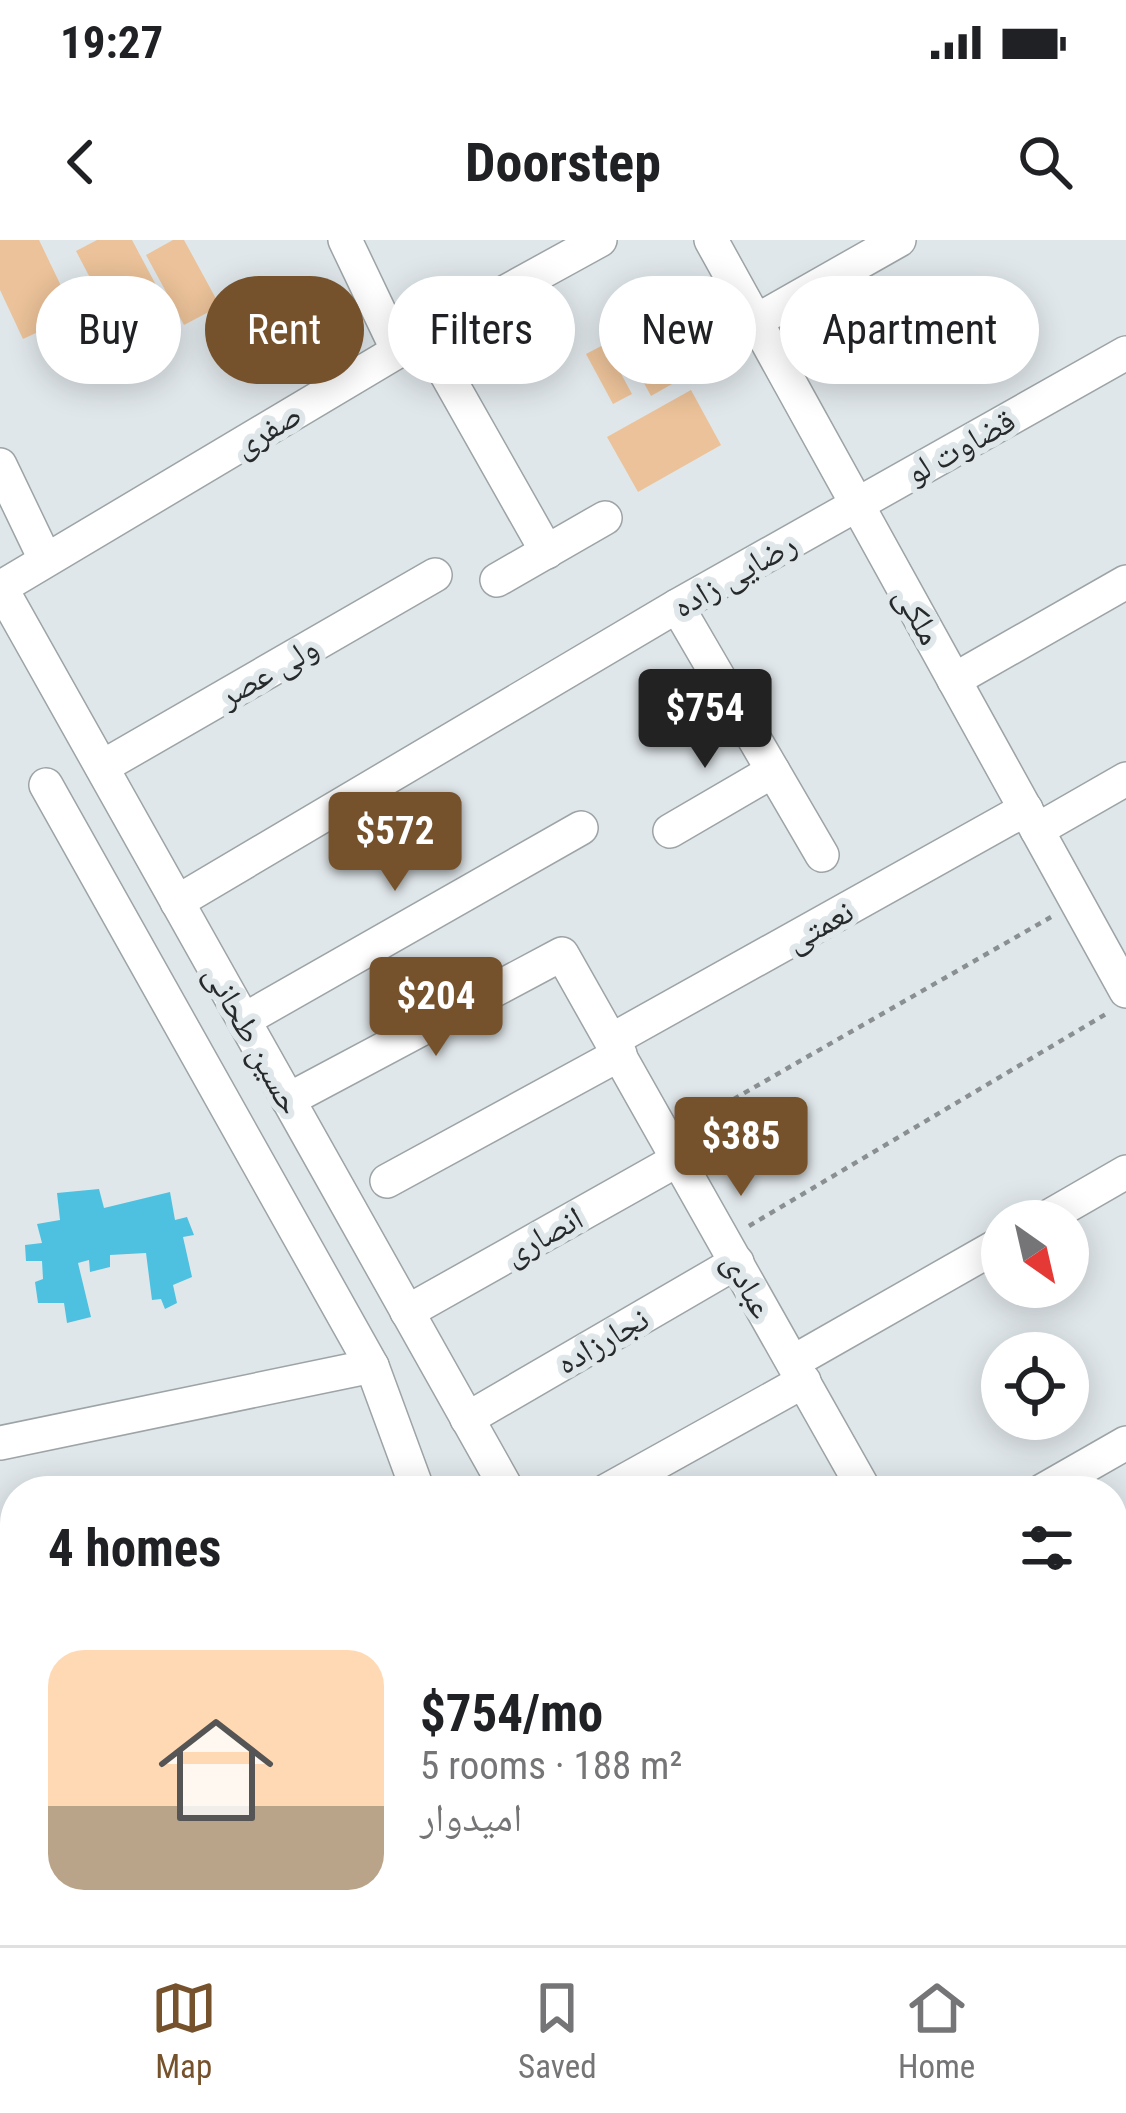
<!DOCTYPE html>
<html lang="en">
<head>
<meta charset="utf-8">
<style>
  :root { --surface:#fff; --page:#f2f2f2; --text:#202124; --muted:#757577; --line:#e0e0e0; --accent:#76522c }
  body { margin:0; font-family:"Roboto Condensed","Noto Naskh Arabic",sans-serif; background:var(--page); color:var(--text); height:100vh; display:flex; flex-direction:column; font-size:45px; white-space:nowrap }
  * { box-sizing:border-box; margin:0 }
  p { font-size:39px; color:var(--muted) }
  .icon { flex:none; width:66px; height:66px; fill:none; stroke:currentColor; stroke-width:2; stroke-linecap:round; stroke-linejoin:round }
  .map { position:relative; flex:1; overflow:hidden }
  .panel { position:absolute; left:0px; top:1236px; width:1128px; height:471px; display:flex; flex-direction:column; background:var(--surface); border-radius:48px 48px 0 0; box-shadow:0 6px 30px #0003 }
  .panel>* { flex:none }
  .banner { position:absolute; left:36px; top:36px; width:1056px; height:108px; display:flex; gap:24px }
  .needle { width:78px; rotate:146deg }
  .fabs { position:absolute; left:981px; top:960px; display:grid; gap:24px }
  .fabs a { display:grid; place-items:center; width:108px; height:108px; border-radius:50%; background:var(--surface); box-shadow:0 6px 30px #0003; font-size:60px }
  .price { position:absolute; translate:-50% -102px; padding:0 27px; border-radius:12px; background:var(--accent); color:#fff; font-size:39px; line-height:78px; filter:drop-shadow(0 3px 6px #0008) }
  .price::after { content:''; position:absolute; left:50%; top:72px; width:36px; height:27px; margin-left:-18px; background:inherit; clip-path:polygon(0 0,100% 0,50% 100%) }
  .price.current { background:#222; color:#fff }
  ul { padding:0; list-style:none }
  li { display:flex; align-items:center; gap:36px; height:300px; padding:0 48px }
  li span { display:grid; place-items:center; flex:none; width:336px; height:240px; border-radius:36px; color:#555 }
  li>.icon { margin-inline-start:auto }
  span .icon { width:144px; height:144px; fill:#fffc; stroke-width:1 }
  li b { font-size:51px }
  h2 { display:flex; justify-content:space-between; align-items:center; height:144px; padding:0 48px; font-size:51px }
  .tag { padding:0 42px; border-radius:54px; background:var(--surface); box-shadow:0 6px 30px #0003; font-size:42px; line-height:108px }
  .tag.current { background:var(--accent); color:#fff }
  .status { display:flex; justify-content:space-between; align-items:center; height:84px; padding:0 60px; background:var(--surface); direction:ltr }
  .status svg { height:33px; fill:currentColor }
  header { display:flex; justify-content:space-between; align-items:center; height:156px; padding:0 48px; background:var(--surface); font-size:54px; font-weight:700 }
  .tabs { display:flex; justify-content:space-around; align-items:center; height:168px; border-top:3px solid var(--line); background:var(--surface); font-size:33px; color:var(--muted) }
  .tabs a { display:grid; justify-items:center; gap:6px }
  .tabs .current { color:var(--accent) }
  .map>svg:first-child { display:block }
</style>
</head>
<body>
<div class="status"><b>19:27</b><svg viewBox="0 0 49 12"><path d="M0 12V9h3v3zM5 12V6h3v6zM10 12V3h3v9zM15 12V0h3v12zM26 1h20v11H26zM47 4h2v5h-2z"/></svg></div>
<header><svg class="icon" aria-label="back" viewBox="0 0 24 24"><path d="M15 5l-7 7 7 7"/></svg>Doorstep<svg class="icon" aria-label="search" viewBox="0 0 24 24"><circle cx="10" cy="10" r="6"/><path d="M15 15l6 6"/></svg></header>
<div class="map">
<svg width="1126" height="1705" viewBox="0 0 1126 1705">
  <rect width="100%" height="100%" fill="#e0e7ea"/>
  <!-- green -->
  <g fill="#ebc299">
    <path d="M 0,0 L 39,0 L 75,75 L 23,99 L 0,50 Z"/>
    <path d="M 97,0 L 132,0 L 180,90 L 131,116 L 76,11 Z"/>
    <path d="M 173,0 L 184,0 L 220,66 L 184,85 L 146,15 Z"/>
    <path d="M 650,70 L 686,136 L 651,156 L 615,90 Z"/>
    <path d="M 605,104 L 632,154 L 613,164 L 586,114 Z"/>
    <path d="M 691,150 L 721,205 L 638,252 L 607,197 Z"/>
  </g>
  <!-- building -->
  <g fill="#4ec1e0">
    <path d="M 99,949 L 104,968 L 170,952 L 175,980 L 187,977 L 194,995 L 183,997 L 192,1037 L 173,1045 L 177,1063 L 165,1069 L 161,1059 L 152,1060 L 146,1013 L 110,1015 L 110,1027 L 90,1032 L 89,1020 L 78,1023 L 91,1077 L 67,1083 L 64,1063 L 38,1063 L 35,1042 L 43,1039 L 42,1021 L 26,1021 L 25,1005 L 42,1003 L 37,984 L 60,980 L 57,953 Z"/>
    <path d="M 15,1576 L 15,1640 L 10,1640 L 9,1619 L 0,1621 L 0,1579 Z"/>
  </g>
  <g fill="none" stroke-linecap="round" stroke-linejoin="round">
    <!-- minor casing -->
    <g stroke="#9da4a6" stroke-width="36">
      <g id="minor">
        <path d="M 345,0 L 398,111"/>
        <path d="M 711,0 L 1126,751"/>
        <path d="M 756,81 L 899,0"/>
        <path d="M 426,98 L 547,312"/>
        <path d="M 0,225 L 45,319"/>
        <path d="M 497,340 L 605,278"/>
        <path d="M 0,348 L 398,111 L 600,0"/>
        <path d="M 1,348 L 508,1251"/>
        <path d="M 677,366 L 822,615"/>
        <path d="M 954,440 L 1126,342"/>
        <path d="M 102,527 L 435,335"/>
        <path d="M 46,545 L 372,1126 L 418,1251"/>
        <path d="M 1037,590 L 1126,539"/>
        <path d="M 670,591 L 773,531"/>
        <path d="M 177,662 L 677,366 L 1126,113"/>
        <path d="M 244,780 L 581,588"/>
        <path d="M 612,800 L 1026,569"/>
        <path d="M 288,860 L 562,714 L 865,1251"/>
        <path d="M 387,941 L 620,814"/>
        <path d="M 1041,981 L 1126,932"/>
        <path d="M 407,1072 L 679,919"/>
        <path d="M 793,1122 L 1002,1003"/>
        <path d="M 467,1179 L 737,1022"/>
        <path d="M 0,1203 L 372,1126"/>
        <path d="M 606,1251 L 804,1141"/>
        <path d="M 1042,1251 L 1126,1203"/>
        <path d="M 1113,1473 L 1126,1466"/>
        <path d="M 1113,1661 L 1126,1653"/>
        <path d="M 543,1692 L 551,1705"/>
        <path d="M 756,1692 L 763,1705"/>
        <path d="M 19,1705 L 40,1692"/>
        <path d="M 247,1705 L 270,1692"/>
        <path d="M 599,1705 L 622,1692"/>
        <path d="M 1041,1705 L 1062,1692"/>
      </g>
    </g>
    <!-- path -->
    <g stroke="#8a8f91" stroke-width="4.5" stroke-dasharray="6 6" stroke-linecap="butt">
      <path d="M 692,883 L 1051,677"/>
      <path d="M 749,986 L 1106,774"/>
    </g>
    <!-- minor -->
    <use href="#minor" stroke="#fff" stroke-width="33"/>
  </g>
  <g text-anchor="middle" stroke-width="12" stroke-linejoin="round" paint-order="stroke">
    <!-- street labels -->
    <g font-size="33" fill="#272a2b" stroke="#e0e7ea">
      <text transform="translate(267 189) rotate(-31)" y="12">صفری</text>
      <text transform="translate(960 206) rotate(-29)" y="12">قضاوت لو</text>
      <text transform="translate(734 334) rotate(-30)" y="12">رضایی زاده</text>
      <text transform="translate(919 375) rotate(61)" y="12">ملکی</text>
      <text transform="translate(268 431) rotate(-30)" y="12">ولی عصر</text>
      <text transform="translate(819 685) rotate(-29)" y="12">نعمتی</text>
      <text transform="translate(254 799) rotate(61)" y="12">حسین طحانی</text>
      <text transform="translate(543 995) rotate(-29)" y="12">انصاری</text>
      <text transform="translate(749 1045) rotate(61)" y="12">عبادی</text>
      <text transform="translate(602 1100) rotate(-30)" y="12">نجارزاده</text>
    </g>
  </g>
</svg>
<div class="fabs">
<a><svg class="needle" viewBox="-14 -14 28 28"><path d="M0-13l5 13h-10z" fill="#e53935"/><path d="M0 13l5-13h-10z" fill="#757577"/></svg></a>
<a><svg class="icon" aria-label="locate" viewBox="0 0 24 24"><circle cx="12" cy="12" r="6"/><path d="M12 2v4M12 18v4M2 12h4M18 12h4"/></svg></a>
</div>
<b class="price current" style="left:705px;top:531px">$754</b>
<b class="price" style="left:395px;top:654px">$572</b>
<b class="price" style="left:436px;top:819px">$204</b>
<b class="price" style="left:741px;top:959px">$385</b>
<div class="banner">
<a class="tag">Buy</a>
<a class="tag current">Rent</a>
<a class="tag">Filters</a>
<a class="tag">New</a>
<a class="tag">Apartment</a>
</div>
<section class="panel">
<h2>4 homes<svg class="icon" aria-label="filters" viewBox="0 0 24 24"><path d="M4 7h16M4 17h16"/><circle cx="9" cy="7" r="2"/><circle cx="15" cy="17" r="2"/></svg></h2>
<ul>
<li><span style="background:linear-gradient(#ffd9b3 65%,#b9a48a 0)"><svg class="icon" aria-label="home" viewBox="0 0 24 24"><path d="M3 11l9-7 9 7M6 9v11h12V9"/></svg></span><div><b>$754/mo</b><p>5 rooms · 188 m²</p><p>امیدوار</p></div></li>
</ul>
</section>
</div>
<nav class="tabs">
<a class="current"><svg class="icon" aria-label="map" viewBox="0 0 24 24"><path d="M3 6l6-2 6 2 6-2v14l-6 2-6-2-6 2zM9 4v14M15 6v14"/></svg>Map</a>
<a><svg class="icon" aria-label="saved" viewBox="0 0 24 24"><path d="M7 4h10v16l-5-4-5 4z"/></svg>Saved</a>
<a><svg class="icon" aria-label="home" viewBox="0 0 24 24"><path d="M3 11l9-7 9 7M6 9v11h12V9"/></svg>Home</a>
</nav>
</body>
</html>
